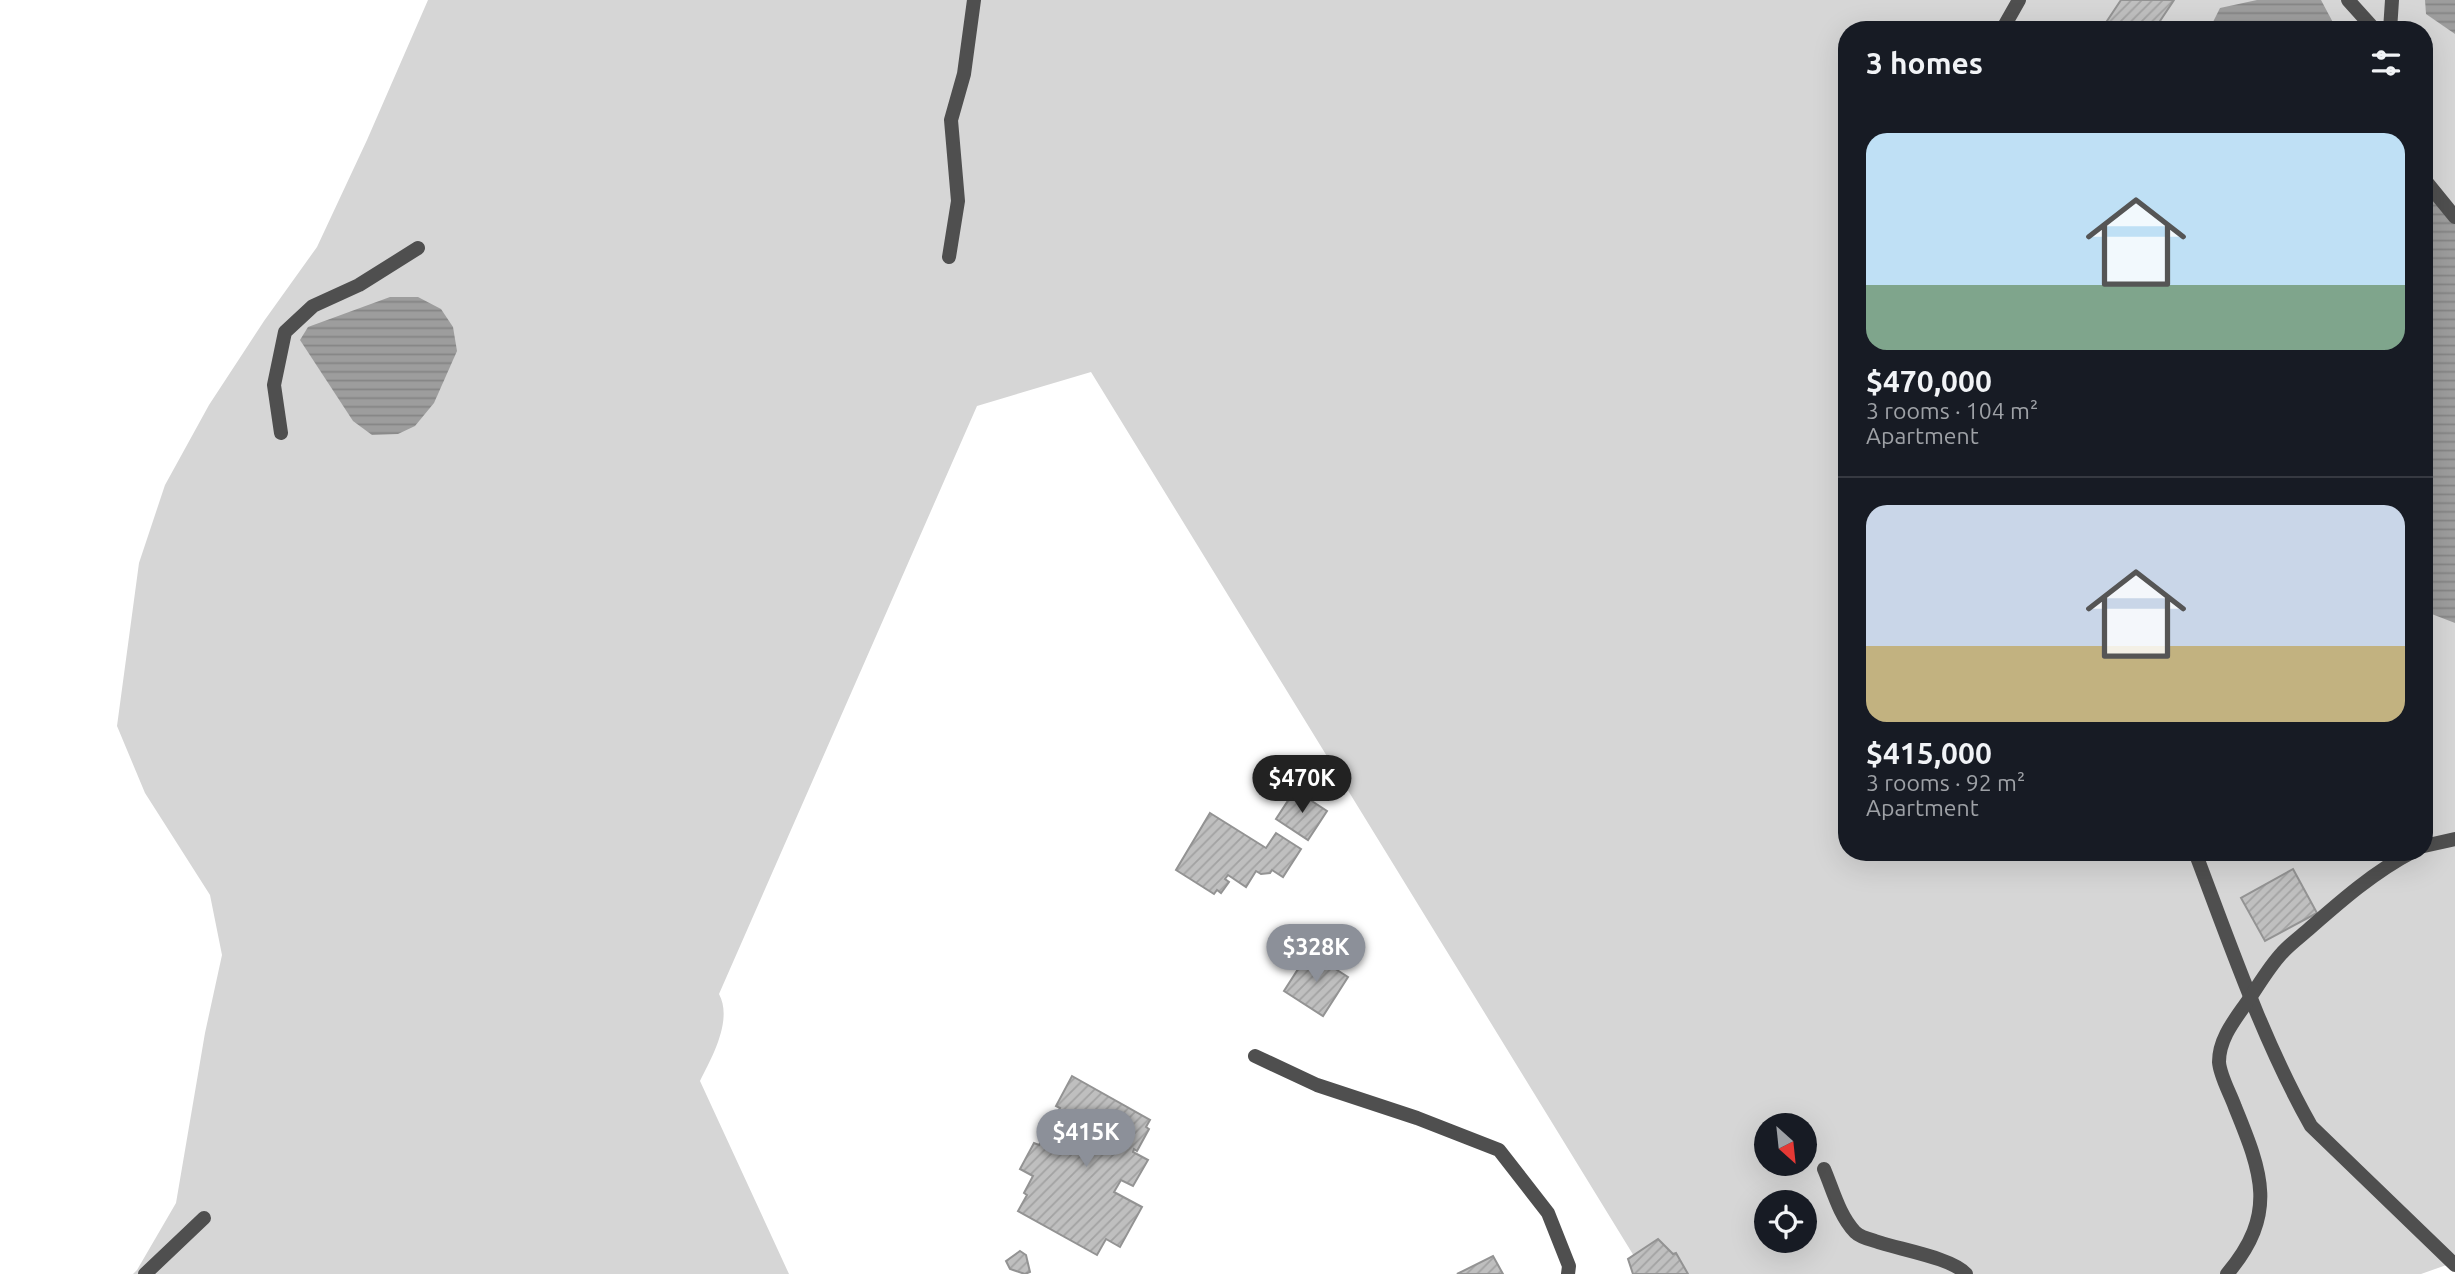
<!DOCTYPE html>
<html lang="en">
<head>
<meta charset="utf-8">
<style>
  :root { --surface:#171b24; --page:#20242c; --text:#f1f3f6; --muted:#9ea1a6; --line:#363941; --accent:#8c9099 }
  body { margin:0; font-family:Ubuntu,sans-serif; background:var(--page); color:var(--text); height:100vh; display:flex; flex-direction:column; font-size:26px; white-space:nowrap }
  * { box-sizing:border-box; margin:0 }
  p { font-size:23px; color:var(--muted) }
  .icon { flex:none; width:38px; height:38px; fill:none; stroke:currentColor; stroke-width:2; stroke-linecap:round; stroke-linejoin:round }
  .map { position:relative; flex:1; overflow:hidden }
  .side { position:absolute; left:1838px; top:21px; width:595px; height:840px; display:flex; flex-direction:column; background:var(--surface); border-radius:28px; box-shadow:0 7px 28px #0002 }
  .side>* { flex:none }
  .needle { width:46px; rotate:153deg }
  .buttons { position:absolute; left:1754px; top:1113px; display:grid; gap:14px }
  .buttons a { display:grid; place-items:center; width:63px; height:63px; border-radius:50%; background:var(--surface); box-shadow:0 7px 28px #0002; font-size:35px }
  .price { position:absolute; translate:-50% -60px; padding:0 16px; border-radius:24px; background:var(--accent); color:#fff; font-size:23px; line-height:46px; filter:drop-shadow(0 2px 4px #0008) }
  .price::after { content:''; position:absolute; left:50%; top:42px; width:21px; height:16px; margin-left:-10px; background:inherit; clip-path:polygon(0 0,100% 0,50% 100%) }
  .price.active { background:#222; color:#fff }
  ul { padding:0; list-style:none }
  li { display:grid; align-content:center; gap:14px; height:371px; padding:0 28px }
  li+li { border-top:2px solid var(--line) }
  li span { display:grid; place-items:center; height:217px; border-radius:21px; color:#555 }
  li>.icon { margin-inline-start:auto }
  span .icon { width:126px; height:126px; fill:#fffc; stroke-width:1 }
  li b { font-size:30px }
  h2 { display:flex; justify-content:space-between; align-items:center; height:84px; padding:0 28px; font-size:30px }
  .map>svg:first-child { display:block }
</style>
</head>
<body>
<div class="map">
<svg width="2455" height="1274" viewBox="0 0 2455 1274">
  <defs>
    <pattern id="water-rules" width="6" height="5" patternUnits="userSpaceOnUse" patternTransform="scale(1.75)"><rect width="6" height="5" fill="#9d9d9d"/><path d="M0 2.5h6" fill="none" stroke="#858585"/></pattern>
    <pattern id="building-hatch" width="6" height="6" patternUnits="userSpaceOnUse" patternTransform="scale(1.75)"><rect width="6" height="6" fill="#bfbfbf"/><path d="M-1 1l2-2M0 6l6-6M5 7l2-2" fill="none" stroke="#a2a2a2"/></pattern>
  </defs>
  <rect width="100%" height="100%" fill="#fff"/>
  <!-- grass -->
  <path fill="#d6d6d6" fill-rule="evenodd" d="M 428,0 L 2455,0 L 2455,1262 L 2421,1274 L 1645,1274 L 1091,372 L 977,406 L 719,994 C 733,1020 712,1057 700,1081 L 789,1274 L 133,1274 L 137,1270 L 176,1203 L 205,1033 L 222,955 L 210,895 L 145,793 L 117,726 L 139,563 L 165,485 L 209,405 L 264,321 L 317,247 L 367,140 ZM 1846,30 L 2424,30 L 2424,852 L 1846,852 ZM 1766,1125 L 1804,1125 L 1804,1164 L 1766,1164 ZM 1766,1202 L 1804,1202 L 1804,1241 L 1766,1241 Z"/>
  <!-- water -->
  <g fill="url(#water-rules)">
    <path d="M 2257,0 L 2321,0 L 2337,30 L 2209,30 L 2220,8 Z"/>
    <path d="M 2425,0 L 2455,0 L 2455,34 L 2426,14 Z"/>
    <path d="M 2424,188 L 2455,224 L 2455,623 L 2424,611 Z"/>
    <path d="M 390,297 L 418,297 L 441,309 L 453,327 L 457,351 L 434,403 L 415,426 L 398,434 L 372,435 L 353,421 L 300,340 L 308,327 Z"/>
  </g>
  <!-- building -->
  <g fill="url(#building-hatch)" stroke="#939393" stroke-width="2">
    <path d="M 2121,0 L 2174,0 L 2154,30 L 2101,30 Z"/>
    <path d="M 1295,790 L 1327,811 L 1308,840 L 1276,819 Z"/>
    <path d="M 1210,813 L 1266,848 L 1276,833 L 1301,849 L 1283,877 L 1272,870 L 1270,873 L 1261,874 L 1256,871 L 1246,887 L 1228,875 L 1225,879 L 1229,882 L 1221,893 L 1217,890 L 1214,894 L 1176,870 Z"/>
    <path d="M 2293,869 L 2317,913 L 2265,941 L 2241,898 Z"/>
    <path d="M 1309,952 L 1348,977 L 1323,1016 L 1284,991 Z"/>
    <path d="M 1072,1076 L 1150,1120 L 1146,1127 L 1149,1129 L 1137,1151 L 1134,1149 L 1133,1152 L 1148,1160 L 1133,1186 L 1121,1180 L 1114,1192 L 1142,1207 L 1120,1247 L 1106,1239 L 1097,1255 L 1018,1211 L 1027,1195 L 1024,1193 L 1033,1176 L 1020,1169 L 1034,1143 L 1039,1145 L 1060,1108 L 1056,1106 Z"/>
    <path d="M 1658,1239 L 1673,1254 L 1676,1253 L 1688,1274 L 1633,1274 L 1628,1259 Z"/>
    <path d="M 1020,1251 L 1026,1255 L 1030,1272 L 1025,1274 L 1010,1269 L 1006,1261 Z"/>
    <path d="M 1493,1256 L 1503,1274 L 1457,1274 Z"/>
  </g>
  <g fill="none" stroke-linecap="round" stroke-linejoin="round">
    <!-- service -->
    <g stroke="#4f4f4f" stroke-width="14">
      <path d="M 2348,0 L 2375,30"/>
      <path d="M 2002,30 L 2019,0"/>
      <path d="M 2390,30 L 2392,0"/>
      <path d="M 2424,179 L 2455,217"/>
      <path d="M 949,257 L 958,201 L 951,120 L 964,74 L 974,0"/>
      <path d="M 281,433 L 274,385 L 285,332 L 313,306 L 359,285 L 418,248"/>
      <path d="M 2424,846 L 2455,839"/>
      <path d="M 2195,852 C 2230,944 2263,1041 2311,1126 L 2455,1265"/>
      <path d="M 1255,1056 L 1317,1085 L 1417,1118 L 1499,1150 L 1548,1213 L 1569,1266 L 1568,1274"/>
      <path d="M 1824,1169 C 1833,1190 1839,1215 1855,1232 C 1860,1237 1868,1239 1875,1241 C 1897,1249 1953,1258 1966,1274"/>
      <path d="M 145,1274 L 204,1218"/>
      <path d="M 2227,1274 C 2278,1214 2262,1173 2235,1107 C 2230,1093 2220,1076 2219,1062 C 2219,1040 2233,1022 2245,1005 C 2257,988 2268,968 2282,953 C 2290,944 2301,936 2310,928 C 2342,900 2374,872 2412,852"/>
    </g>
  </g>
</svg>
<div class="buttons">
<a><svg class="needle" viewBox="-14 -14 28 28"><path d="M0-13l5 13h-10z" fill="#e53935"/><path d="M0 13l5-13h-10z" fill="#9ea1a6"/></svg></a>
<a><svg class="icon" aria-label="locate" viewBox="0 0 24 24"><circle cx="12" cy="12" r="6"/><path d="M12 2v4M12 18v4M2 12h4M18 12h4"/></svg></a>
</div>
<b class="price active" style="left:1302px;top:815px">$470K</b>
<b class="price" style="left:1316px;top:984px">$328K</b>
<b class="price" style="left:1086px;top:1169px">$415K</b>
<section class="side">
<h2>3 homes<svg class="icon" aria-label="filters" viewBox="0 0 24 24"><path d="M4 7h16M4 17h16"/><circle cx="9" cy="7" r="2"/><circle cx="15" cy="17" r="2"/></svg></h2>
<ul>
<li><span style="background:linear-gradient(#bfe0f5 70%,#7fa58c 0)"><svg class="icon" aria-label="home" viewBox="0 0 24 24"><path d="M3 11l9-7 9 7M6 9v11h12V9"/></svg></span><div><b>$470,000</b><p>3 rooms · 104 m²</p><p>Apartment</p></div></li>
<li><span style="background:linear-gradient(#c9d6e8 65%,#c2b280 0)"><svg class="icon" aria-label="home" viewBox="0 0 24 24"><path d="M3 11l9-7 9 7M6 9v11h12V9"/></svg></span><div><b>$415,000</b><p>3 rooms · 92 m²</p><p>Apartment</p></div></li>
</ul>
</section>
</div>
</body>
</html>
